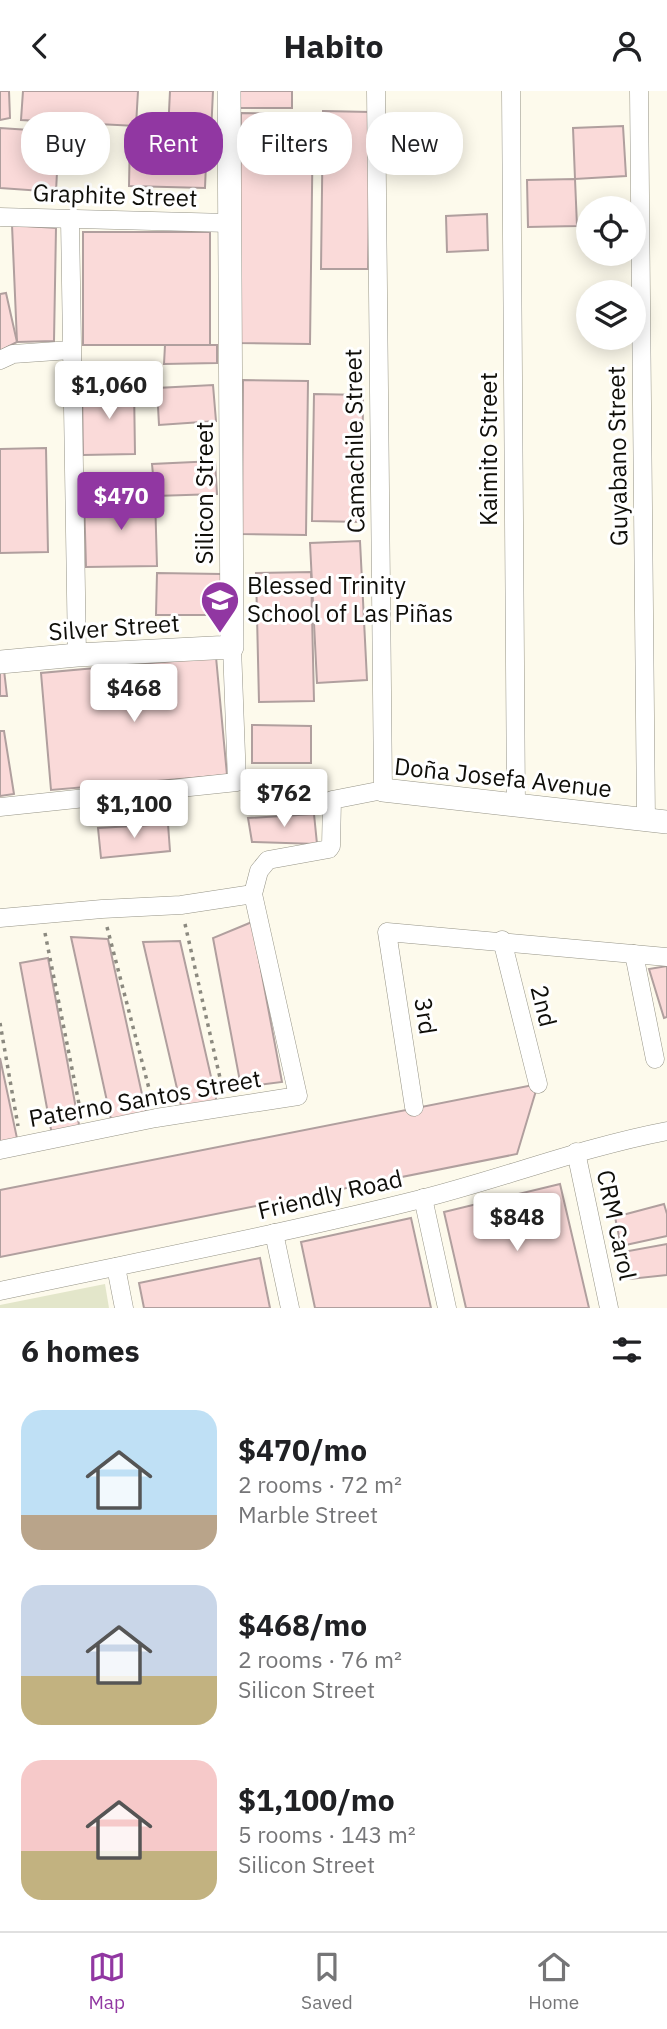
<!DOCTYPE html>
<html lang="en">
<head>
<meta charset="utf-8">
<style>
  :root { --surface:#fff; --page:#f2f2f2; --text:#202124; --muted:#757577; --line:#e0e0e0; --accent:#9137a2 }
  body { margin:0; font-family:"IBM Plex Sans",sans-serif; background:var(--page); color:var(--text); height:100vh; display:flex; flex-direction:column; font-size:26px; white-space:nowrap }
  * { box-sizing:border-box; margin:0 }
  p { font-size:23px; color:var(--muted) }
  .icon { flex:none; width:38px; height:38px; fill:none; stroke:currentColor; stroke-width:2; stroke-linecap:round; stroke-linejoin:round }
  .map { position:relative; height:1217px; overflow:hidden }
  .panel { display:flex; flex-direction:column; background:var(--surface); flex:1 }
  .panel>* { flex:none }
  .banner { position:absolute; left:21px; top:21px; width:626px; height:63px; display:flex; gap:14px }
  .tools { position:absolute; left:576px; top:105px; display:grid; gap:14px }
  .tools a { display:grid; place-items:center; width:70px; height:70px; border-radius:50%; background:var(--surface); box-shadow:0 4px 18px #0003; font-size:35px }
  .price { position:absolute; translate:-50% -60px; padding:0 16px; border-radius:7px; background:#fff; color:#222; font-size:23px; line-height:46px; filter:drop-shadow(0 2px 4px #0008) }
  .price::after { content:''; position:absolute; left:50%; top:42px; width:21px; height:16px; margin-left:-10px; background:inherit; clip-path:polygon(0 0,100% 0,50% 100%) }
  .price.active { background:var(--accent); color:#fff }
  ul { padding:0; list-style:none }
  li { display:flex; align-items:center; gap:21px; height:175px; padding:0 21px }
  li span { display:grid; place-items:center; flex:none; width:196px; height:140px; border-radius:21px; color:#555 }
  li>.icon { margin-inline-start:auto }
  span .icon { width:84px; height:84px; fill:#fffc; stroke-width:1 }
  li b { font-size:30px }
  h2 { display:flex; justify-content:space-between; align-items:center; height:84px; padding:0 21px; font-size:30px }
  .chip { padding:0 24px; border-radius:28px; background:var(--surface); box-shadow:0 4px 18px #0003; font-size:24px; line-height:63px }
  .chip.active { background:var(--accent); color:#fff }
  header { display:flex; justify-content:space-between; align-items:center; height:91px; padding:0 21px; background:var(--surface); font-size:32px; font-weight:800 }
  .tabs { display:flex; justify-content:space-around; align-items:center; height:98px; border-top:2px solid var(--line); background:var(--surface); font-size:19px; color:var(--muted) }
  .tabs a { display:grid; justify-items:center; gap:4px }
  .tabs .active { color:var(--accent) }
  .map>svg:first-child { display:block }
</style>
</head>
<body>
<header><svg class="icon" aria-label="back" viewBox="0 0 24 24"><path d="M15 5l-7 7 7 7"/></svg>Habito<svg class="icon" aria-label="person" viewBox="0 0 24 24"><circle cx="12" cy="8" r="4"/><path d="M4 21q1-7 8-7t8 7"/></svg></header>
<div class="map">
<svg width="667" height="1217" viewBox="0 0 667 1217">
  <rect width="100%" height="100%" fill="#fdfaec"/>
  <!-- green -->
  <path fill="#e3e6ca" d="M 105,1193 L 109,1217 L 0,1217 L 0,1214 Z"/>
  <!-- building -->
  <g fill="#fadad9" stroke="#b09f9e" stroke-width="2">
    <path d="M 0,0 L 9,0 L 10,27 L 0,29 Z"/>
    <path d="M 23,0 L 138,0 L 136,35 L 21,29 Z"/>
    <path d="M 170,0 L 213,0 L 211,43 L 168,41 Z"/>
    <rect x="240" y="0" width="52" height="17"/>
    <path d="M 323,20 L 370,21 L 368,178 L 321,178 Z"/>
    <path d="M 241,22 L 313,23 L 310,253 L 238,252 Z"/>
    <path d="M 623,35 L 626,85 L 575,88 L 573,37 Z"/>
    <path d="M 0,37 L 59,41 L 56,101 L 0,97 Z"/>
    <path d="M 130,45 L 207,48 L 205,97 L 129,95 Z"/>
    <path d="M 575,88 L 577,135 L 528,136 L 527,89 Z"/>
    <path d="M 487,123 L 488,159 L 447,161 L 446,125 Z"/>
    <path d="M 12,134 L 56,137 L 54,250 L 17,251 Z"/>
    <rect x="83" y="141" width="127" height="113"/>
    <path d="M 6,202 L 17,251 L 0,260 L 0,203 Z"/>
    <path d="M 165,254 L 217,254 L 217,272 L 164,273 Z"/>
    <path d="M 243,289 L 308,290 L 306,444 L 242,443 Z"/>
    <path d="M 213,294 L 216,330 L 159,334 L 157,297 Z"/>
    <path d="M 134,296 L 135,363 L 83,364 L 82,297 Z"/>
    <path d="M 314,303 L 363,304 L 362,431 L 312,430 Z"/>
    <path d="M 46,357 L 48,461 L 0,462 L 0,358 Z"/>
    <path d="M 215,370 L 217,403 L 155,405 L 152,373 Z"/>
    <path d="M 155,405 L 157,475 L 86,476 L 84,407 Z"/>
    <path d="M 360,450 L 367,589 L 317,592 L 310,452 Z"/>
    <path d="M 311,481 L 314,610 L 259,611 L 256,482 Z"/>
    <path d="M 157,482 L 221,483 L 221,524 L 156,524 Z"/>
    <path d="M 216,566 L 227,684 L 51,699 L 41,582 Z"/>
    <path d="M 4,579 L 7,605 L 0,605 L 0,580 Z"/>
    <path d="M 252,634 L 311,635 L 311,672 L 252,672 Z"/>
    <path d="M 0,640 L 4,640 L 14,703 L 0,705 Z"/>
    <path d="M 314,723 L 317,753 L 252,751 L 248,727 Z"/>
    <path d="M 168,733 L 170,760 L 101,767 L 98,737 Z"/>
    <path d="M 252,831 L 282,991 L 241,996 L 213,847 Z"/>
    <path d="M 71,846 L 108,848 L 147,1026 L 112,1033 Z"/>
    <path d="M 180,850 L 217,1012 L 182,1019 L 143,851 Z"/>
    <path d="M 48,867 L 80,1039 L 52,1044 L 20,872 Z"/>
    <path d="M 667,875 L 667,926 L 664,927 L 649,878 Z"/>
    <path d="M 0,967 L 18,1052 L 0,1053 Z"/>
    <path d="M 538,993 L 517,1063 L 0,1166 L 0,1099 Z"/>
    <path d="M 560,1093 L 589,1217 L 466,1217 L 444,1121 Z"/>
    <path d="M 664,1113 L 667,1123 L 667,1145 L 621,1155 L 615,1126 Z"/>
    <path d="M 411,1127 L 431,1217 L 315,1217 L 301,1151 Z"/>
    <path d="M 667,1153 L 667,1184 L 630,1188 L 623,1161 Z"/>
    <path d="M 260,1167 L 270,1217 L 144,1217 L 139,1192 Z"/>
  </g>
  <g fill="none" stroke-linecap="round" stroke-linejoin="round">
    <!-- minor casing -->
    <g stroke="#969487" stroke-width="19">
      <g id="minor">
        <path d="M 511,0 L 516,715"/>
        <path d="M 639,0 L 646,729"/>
        <path d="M 0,126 L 229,132"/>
        <path d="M 70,129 L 77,564"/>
        <path d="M 0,269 L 13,263 L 71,259"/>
        <path d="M 0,716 L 237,691 L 232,556"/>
        <path d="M 0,827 L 102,818 L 181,814 L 253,803"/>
        <path d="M 502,849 L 538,993"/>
        <path d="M 634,863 L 655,968"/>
        <path d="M 414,1016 L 387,841 L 667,866"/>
        <path d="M 0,1059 L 156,1027 L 298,1005 L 253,803 L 259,780 L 268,769 L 329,758 L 331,755 L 332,709 L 383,699 L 376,0"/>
        <path d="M 576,1061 L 609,1217"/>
        <path d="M 423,1107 L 447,1217"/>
        <path d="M 274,1142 L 290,1217"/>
        <path d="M 116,1176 L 124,1217"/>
        <path d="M 0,1200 C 140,1170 282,1143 421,1108 C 504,1087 583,1056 667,1040"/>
      </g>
    </g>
    <!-- tertiary casing -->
    <g stroke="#969487" stroke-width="24">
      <g id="tertiary">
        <path d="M 0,571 L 77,564 L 232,556 L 229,0"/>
        <path d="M 383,699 L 667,731"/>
      </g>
    </g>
    <!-- path -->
    <g stroke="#8b897f" stroke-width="3.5" stroke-dasharray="3.5 5" stroke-linecap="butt">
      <path d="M 185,833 L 223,1000"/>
      <path d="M 107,836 L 152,1009"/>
      <path d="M 45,842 L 81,1023"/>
      <path d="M 0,932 L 18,1035"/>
    </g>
    <!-- minor -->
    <use href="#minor" stroke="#fff" stroke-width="18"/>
    <!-- tertiary -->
    <use href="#tertiary" stroke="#fff" stroke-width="23"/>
  </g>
  <!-- icons -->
  <defs>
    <g id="school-pin" transform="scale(2.0125)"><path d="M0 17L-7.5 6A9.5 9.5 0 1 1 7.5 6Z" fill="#9137a2" stroke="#fff"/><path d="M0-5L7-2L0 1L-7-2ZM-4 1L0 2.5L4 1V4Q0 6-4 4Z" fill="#fff"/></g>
  </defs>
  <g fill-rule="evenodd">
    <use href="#school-pin" x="220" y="509"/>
  </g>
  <g text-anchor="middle" stroke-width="6" stroke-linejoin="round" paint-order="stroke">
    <!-- street labels -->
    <g font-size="24" fill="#0f0e09" stroke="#fff">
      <text transform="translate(115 105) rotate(2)" y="8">Graphite Street</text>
      <text transform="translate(355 350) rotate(-91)" y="8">Camachile Street</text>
      <text transform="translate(489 358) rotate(-90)" y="8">Kaimito Street</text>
      <text transform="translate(618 365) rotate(-91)" y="8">Guyabano Street</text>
      <text transform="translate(205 402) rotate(-90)" y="8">Silicon Street</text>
      <text transform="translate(114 537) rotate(-4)" y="8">Silver Street</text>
      <text transform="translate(503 687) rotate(6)" y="8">Doña Josefa Avenue</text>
      <text transform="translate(543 915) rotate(76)" y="8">2nd</text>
      <text transform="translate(425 925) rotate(81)" y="8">3rd</text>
      <text transform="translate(145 1008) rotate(-10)" y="8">Paterno Santos Street</text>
      <text transform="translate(330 1104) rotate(-13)" y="8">Friendly Road</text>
      <text transform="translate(616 1134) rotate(78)" y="8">CRM Carol</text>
    </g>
    <!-- poi labels -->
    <g font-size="24" fill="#0f0e09" stroke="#fff" text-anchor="start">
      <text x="247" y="503">Blessed Trinity<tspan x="247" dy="28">School of Las Piñas</tspan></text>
    </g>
  </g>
</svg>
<div class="tools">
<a><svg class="icon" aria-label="locate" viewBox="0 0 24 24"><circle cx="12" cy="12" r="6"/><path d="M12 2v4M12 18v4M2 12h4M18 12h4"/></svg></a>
<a><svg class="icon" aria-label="layers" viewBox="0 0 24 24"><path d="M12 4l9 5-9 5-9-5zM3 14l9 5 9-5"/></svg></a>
</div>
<b class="price" style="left:109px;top:330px">$1,060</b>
<b class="price active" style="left:121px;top:441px">$470</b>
<b class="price" style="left:134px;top:633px">$468</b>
<b class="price" style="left:284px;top:738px">$762</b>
<b class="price" style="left:134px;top:749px">$1,100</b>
<b class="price" style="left:517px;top:1162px">$848</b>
<div class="banner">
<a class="chip">Buy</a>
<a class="chip active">Rent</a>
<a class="chip">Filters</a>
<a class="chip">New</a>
</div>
</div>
<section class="panel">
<h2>6 homes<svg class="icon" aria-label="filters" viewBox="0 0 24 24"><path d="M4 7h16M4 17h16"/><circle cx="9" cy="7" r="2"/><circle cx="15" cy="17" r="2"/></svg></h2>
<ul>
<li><span style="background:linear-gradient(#bfe0f5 75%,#b9a48a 0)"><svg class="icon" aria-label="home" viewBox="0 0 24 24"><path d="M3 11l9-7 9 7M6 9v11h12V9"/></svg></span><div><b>$470/mo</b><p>2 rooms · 72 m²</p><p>Marble Street</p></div></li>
<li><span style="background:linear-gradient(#c9d6e8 65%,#c2b280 0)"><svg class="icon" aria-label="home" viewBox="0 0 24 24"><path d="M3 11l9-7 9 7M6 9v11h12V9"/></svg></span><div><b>$468/mo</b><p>2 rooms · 76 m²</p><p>Silicon Street</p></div></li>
<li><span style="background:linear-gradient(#f6c9c9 65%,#c2b280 0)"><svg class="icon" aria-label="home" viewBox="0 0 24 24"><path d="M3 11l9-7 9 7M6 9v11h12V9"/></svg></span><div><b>$1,100/mo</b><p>5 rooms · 143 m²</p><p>Silicon Street</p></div></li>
</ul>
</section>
<nav class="tabs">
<a class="active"><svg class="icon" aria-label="map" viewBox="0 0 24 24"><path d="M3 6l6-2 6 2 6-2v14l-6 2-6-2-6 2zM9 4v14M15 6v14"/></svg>Map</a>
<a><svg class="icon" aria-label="saved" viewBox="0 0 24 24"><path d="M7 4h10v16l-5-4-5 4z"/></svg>Saved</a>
<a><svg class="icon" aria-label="home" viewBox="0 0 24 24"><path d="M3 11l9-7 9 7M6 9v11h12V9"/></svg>Home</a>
</nav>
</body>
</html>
